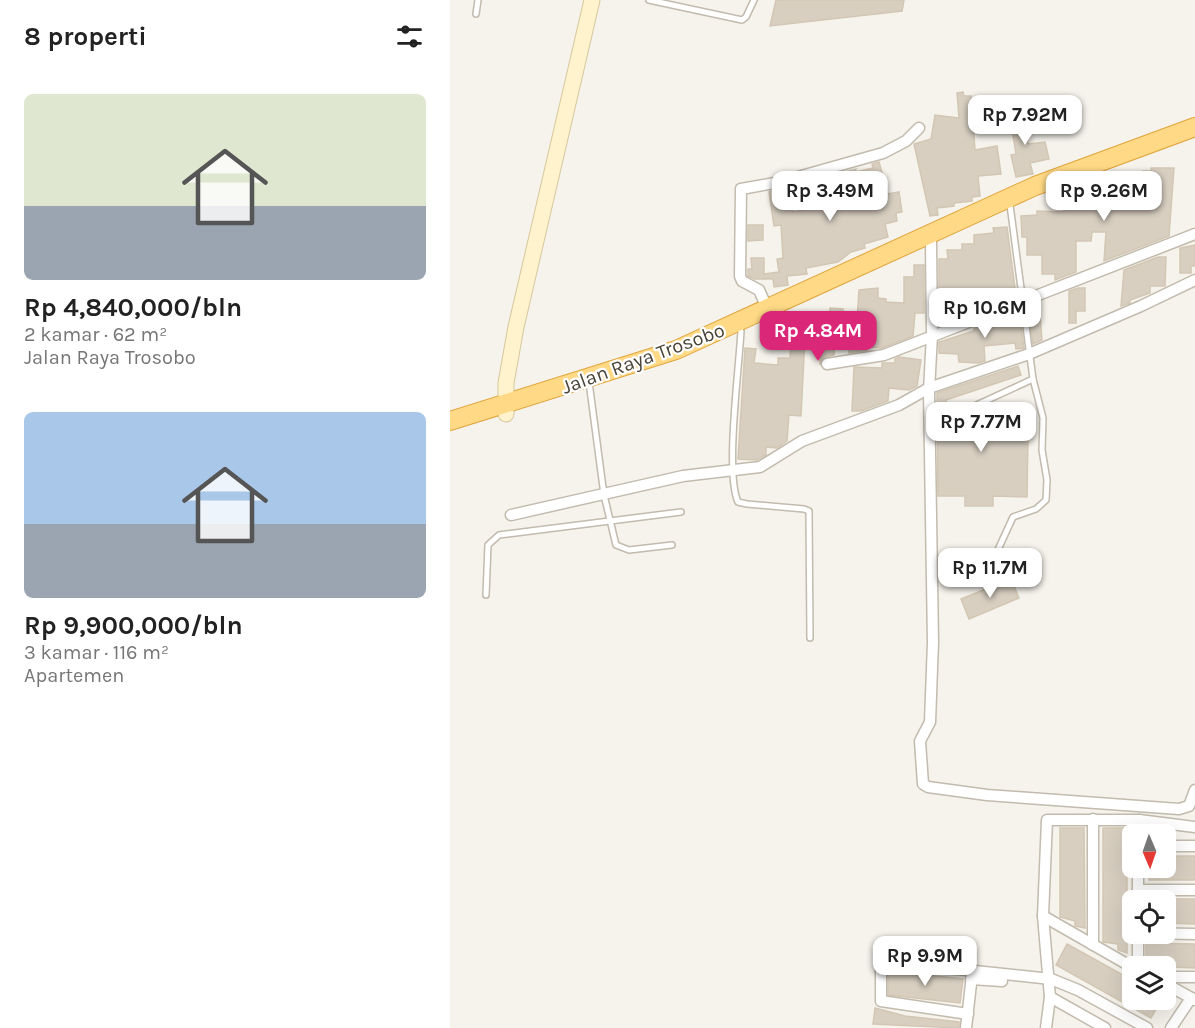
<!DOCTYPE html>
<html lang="id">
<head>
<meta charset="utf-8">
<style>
  :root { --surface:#fff; --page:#f2f2f2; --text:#222; --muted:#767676; --accent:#db2777 }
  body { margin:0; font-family:Karla,sans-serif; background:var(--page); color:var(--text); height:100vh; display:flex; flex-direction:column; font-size:22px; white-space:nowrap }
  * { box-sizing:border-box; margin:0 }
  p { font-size:20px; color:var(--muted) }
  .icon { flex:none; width:33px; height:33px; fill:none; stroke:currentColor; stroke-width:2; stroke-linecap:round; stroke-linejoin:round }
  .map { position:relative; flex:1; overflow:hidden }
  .details { display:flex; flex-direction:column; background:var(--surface); width:450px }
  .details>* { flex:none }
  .needle { width:39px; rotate:178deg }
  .fabs { position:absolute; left:672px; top:824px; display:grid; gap:12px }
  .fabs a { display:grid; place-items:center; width:54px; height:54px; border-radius:9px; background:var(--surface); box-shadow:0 6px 24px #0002; font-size:30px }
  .price { position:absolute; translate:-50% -51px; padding:0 14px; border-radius:12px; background:#fff; color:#222; font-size:20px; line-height:39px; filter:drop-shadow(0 2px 3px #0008) }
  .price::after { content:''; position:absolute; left:50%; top:36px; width:18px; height:14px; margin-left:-9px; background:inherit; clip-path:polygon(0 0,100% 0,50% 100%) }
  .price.active { background:var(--accent); color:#fff }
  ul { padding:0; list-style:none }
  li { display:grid; align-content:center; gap:12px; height:318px; padding:0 24px }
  li span { display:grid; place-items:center; height:186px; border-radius:9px; color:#555 }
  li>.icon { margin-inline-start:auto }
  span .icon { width:108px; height:108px; fill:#fffc; stroke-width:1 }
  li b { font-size:26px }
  h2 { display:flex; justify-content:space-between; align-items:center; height:72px; padding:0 24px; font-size:26px }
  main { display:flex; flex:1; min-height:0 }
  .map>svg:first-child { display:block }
</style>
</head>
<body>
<main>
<section class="details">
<h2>8 properti<svg class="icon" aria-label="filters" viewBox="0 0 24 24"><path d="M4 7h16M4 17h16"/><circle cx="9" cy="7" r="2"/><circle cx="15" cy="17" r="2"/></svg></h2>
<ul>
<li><span style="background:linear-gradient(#dfe7d0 60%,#9aa5b1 0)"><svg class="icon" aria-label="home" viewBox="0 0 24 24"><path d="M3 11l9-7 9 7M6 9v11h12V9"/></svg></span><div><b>Rp 4,840,000/bln</b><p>2 kamar · 62 m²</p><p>Jalan Raya Trosobo</p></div></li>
<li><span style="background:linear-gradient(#a9c7e8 60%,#9aa5b1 0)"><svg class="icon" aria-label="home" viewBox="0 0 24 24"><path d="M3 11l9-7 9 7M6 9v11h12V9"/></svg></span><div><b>Rp 9,900,000/bln</b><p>3 kamar · 116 m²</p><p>Apartemen</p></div></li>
</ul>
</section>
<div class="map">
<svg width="745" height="1028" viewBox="0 0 745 1028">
  <rect width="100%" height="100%" fill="#f6f3ec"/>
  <!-- building -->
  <g fill="#d8cfc1" stroke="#d3c7b4" stroke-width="1.5">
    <path d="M 326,0 L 454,0 L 452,11 L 320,26 Z"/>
    <path d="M 513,92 L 514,96 L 521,96 L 525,150 L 547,146 L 551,174 L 528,176 L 530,196 L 522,197 L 522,201 L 504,203 L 504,206 L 487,208 L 488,215 L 480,216 L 464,144 L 481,139 L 485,115 L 509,118 L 507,93 Z"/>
    <path d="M 571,104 L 578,144 L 595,142 L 599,159 L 580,163 L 583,174 L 566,177 L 561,155 L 566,154 L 560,117 L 565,116 L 563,105 Z"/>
    <path d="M 429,162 L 438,194 L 449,192 L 452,212 L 446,213 L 447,221 L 435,224 L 438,237 L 414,244 L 415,248 L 401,252 L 388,262 L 356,268 L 357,274 L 337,276 L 338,285 L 324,287 L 323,279 L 305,279 L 298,276 L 298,269 L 302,269 L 301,258 L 314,258 L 314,274 L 329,272 L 327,259 L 333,258 L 331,225 L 324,226 L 319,192 L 339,187 L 343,212 L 360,209 L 353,183 L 395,172 L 406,169 L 406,172 L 423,168 L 422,164 Z"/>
    <path d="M 701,168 L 724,168 L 719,236 L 654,261 L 656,232 L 642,232 L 641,241 L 626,241 L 626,272 L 605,280 L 605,274 L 592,274 L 592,255 L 577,255 L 577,237 L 572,237 L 571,216 L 587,215 L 587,211 L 614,212 L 614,206 L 628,206 L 638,204 L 638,200 L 653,199 L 653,191 L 659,191 L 659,187 L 667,187 L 667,177 L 693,179 L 693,171 L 701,171 Z"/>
    <path d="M 298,225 L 313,225 L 313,240 L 298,241 Z"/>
    <path d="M 557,227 L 566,296 L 517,314 L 517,311 L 509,312 L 508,301 L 495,301 L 495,323 L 489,324 L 489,259 L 498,259 L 497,250 L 512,250 L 512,244 L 524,244 L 524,235 L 544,233 L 543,228 Z"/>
    <path d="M 745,245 L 745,266 L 741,266 L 741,273 L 730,273 L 730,248 Z"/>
    <path d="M 708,257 L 716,257 L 715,286 L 700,286 L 700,293 L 680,300 L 680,303 L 671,306 L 674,270 Z"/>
    <path d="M 464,265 L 474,265 L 474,313 L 465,313 L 463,336 L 432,348 L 417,347 L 417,350 L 399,353 L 399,341 L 385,340 L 384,355 L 373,358 L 370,365 L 369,338 L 355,337 L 351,416 L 339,415 L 337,441 L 327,448 L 316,447 L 316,455 L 307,460 L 288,459 L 295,348 L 306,349 L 304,363 L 328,365 L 328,358 L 340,358 L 342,328 L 361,329 L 362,316 L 380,313 L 380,308 L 393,309 L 393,319 L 407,320 L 409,290 L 428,288 L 428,298 L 436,299 L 436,302 L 454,303 L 454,277 L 464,277 Z"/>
    <path d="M 628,288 L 635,288 L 635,311 L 626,311 L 626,323 L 619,323 L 619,291 Z"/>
    <path d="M 589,303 L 592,340 L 583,344 L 578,307 Z"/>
    <path d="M 569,311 L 574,348 L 566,349 L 565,343 L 534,346 L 535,361 L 528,363 L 509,362 L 508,354 L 489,353 L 489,342 L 524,331 L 524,328 L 548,319 L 562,317 L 562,313 Z"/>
    <path d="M 449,357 L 471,360 L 467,386 L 459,390 L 439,388 L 438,401 L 411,411 L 402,411 L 404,367 L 432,368 L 432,363 L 445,363 L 445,359 Z"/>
    <path d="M 568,366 L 571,375 L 496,400 L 497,432 L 512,432 L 513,423 L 559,424 L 559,433 L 578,433 L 577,497 L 543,496 L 543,506 L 515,506 L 515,496 L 488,496 L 487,393 Z"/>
    <path d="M 561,579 L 569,598 L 519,619 L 511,599 Z"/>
    <path d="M 610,828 L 634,828 L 635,928 L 625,926 L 625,921 L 610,917 Z"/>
    <path d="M 653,828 L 677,828 L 677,953 L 668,950 L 668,944 L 653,942 Z"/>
    <path d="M 716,856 L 745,856 L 745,880 L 699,880 L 699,870 L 716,870 Z"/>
    <path d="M 716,899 L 745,899 L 745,924 L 716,923 Z"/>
    <path d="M 696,943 L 745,944 L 745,968 L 696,966 Z"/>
    <path d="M 617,944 L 682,980 L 682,999 L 712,999 L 701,1018 L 606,965 Z"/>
    <path d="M 438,971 L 513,979 L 510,1003 L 438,995 Z"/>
    <path d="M 425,1008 L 455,1016 L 509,1022 L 509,1028 L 423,1024 Z"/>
  </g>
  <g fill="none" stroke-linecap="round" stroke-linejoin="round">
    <!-- service casing -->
    <g stroke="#c2bbae" stroke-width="8">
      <g id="service">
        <path d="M 199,0 L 292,20 L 296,17 L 304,0"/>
        <path d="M 26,14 L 28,0"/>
        <path d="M 291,331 C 289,369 275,473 288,502 L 297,504 L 354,509 L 359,511 L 360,638"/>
        <path d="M 139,382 L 154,495 L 166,545 L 179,550 L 222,545"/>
        <path d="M 507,414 L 583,379 L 560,205"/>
        <path d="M 541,565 L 563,517 L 586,509 L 596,500 L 597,480 L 592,450 L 593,418 L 583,379"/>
        <path d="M 36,595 L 38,545 L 49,535 L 231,512"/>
      </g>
    </g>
    <!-- minor casing -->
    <g stroke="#c2bbae" stroke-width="13">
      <g id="minor">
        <path d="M 481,242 L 482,335 L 479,391 L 483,642 L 480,722 L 470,741 L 473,784 L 478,787 L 537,795 L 729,809 L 739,806 L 745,790"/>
        <path d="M 318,310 L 309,290 L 292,281 L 290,276 L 291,189 L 330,182 L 433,153 L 456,141 L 469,128"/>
        <path d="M 377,364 L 434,355 L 745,234"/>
        <path d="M 61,515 L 233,476 L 310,467 L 352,441 L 449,405 L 479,388 L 579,354 L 691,306 L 745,280"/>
        <path d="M 643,819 L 643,945"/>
        <path d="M 689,834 L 689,820"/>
        <path d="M 716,846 L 745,846"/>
        <path d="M 688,890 L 745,890"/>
        <path d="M 688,900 L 688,867"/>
        <path d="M 593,916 L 682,967"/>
        <path d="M 688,933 L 745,934"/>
        <path d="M 688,933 L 688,966"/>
        <path d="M 716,977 L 745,977"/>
        <path d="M 521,979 L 552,981"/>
        <path d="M 716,984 L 745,1000"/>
        <path d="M 600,997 L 593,916 L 597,820 L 689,820 L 745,827"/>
        <path d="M 518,1014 L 431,1001 L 431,961 L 601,979 L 628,990 L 697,1028"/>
        <path d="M 516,1028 L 522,975"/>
        <path d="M 596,1028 L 600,997 L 655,1028"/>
        <path d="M 721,1028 L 741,998"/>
      </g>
    </g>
    <!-- secondary casing -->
    <g stroke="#d6c79b" stroke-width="17">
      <path id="secondary" d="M 56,414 L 56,383 L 66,327 L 142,0"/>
    </g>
    <!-- trunk casing -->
    <g stroke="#e0a43c" stroke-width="20">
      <path id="trunk" d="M 0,421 L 226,350 L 585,186 L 745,127"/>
    </g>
    <!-- service -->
    <use href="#service" stroke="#fff" stroke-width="5"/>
    <!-- minor -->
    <use href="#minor" stroke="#fff" stroke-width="10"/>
    <!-- secondary -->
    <use href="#secondary" stroke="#fff3cd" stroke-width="15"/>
    <!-- trunk -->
    <use href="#trunk" stroke="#ffd985" stroke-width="18"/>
  </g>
  <g text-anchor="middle" stroke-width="4.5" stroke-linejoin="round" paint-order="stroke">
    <!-- street labels -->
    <g font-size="20" fill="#4b4439" stroke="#fff">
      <text transform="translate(193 358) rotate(-20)" y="7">Jalan Raya Trosobo</text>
    </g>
  </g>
</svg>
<div class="fabs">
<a><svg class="needle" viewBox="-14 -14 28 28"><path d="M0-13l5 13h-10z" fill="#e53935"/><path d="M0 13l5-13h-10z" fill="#767676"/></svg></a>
<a><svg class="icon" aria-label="locate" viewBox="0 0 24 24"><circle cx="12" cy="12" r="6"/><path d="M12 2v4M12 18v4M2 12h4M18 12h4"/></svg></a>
<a><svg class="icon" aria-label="layers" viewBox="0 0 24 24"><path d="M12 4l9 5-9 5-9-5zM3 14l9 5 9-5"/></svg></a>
</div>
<b class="price" style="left:575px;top:146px">Rp 7.92M</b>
<b class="price" style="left:380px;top:222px">Rp 3.49M</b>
<b class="price" style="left:654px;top:222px">Rp 9.26M</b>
<b class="price" style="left:535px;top:339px">Rp 10.6M</b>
<b class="price active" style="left:368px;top:362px">Rp 4.84M</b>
<b class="price" style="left:531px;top:453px">Rp 7.77M</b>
<b class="price" style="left:540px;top:599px">Rp 11.7M</b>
<b class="price" style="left:475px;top:987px">Rp 9.9M</b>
</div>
</main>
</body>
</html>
